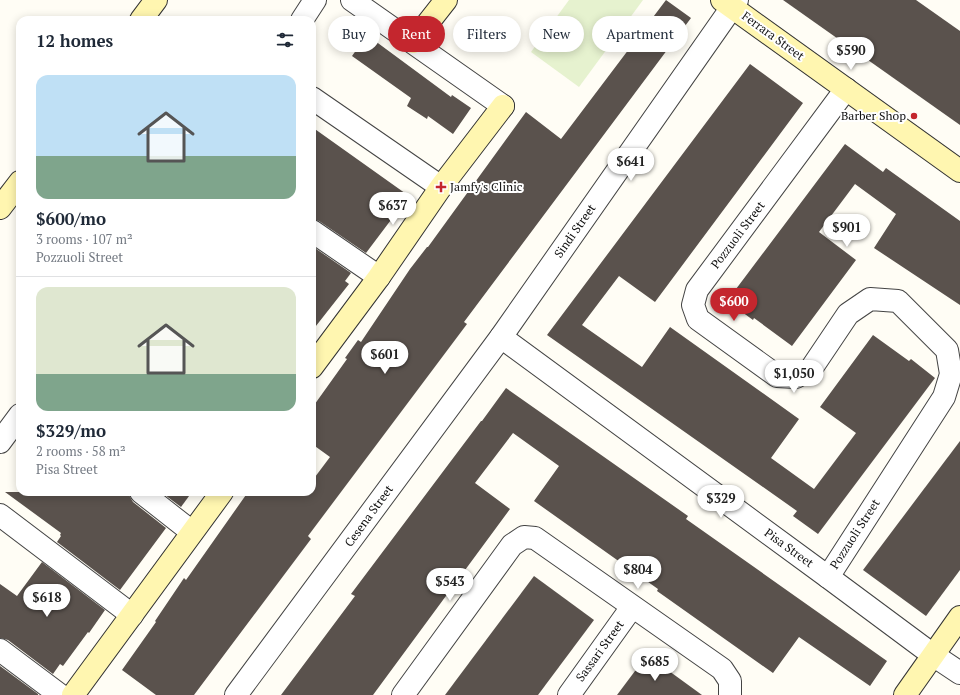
<!DOCTYPE html>
<html lang="en">
<head>
<meta charset="utf-8">
<style>
  :root { --surface:#fff; --page:#f2f2f3; --text:#1f2937; --muted:#747a83; --line:#e0e1e3; --accent:#c4262e }
  body { margin:0; font-family:"PT Serif",serif; background:var(--page); color:var(--text); height:100vh; display:flex; flex-direction:column; font-size:15px; white-space:nowrap }
  * { box-sizing:border-box; margin:0 }
  p { font-size:13px; color:var(--muted) }
  .icon { flex:none; width:22px; height:22px; fill:none; stroke:currentColor; stroke-width:2; stroke-linecap:round; stroke-linejoin:round }
  .map { position:relative; flex:1; overflow:hidden }
  .sheet { position:absolute; left:16px; top:16px; width:300px; height:480px; display:flex; flex-direction:column; background:var(--surface); border-radius:12px; box-shadow:0 2px 10px #0003 }
  .sheet>* { flex:none }
  .hud { position:absolute; left:328px; top:16px; width:380px; height:36px; display:flex; gap:8px }
  .price { position:absolute; translate:-50% -34px; padding:0 9px; border-radius:14px; background:#fff; color:#222; font-size:13px; line-height:26px; filter:drop-shadow(0 1px 2px #0008) }
  .price::after { content:''; position:absolute; left:50%; top:24px; width:12px; height:9px; margin-left:-6px; background:inherit; clip-path:polygon(0 0,100% 0,50% 100%) }
  .price.current { background:var(--accent); color:#fff }
  ul { padding:0; list-style:none }
  li { display:grid; align-content:center; gap:8px; height:212px; padding:0 20px }
  li+li { border-top:1px solid var(--line) }
  li span { display:grid; place-items:center; height:124px; border-radius:12px; color:#555 }
  li>.icon { margin-inline-start:auto }
  span .icon { width:72px; height:72px; fill:#fffc; stroke-width:1 }
  li b { font-size:17px }
  h2 { display:flex; justify-content:space-between; align-items:center; height:48px; padding:0 20px; font-size:17px }
  .chip { padding:0 14px; border-radius:18px; background:var(--surface); box-shadow:0 2px 10px #0003; font-size:14px; line-height:36px }
  .chip.current { background:var(--accent); color:#fff }
  .map>svg:first-child { display:block }
</style>
</head>
<body>
<div class="map">
<svg width="960" height="695" viewBox="0 0 960 695">
  <rect width="100%" height="100%" fill="#fffdf5"/>
  <!-- pitch -->
  <path fill="#e6f2cf" d="M 569,0 L 643,0 L 579,87 L 531,52 Z"/>
  <!-- building -->
  <g fill="#5a524d">
    <path d="M 666,0 L 691,18 L 464,322 L 467,324 L 308,536 L 311,539 L 194,695 L 156,695 L 122,670 L 156,622 L 155,621 L 184,578 L 186,580 L 248,492 L 312,492 L 312,481 L 330,457 L 312,444 L 312,408 L 347,359 L 345,358 L 358,340 L 361,342 L 410,269 L 427,247 L 428,247 L 526,112 L 561,139 Z"/>
    <path d="M 783,0 L 916,0 L 960,31 L 960,125 Z"/>
    <path d="M 367,35 L 451,97 L 452,95 L 471,108 L 453,134 L 428,116 L 427,119 L 407,106 L 411,98 L 352,56 Z"/>
    <path d="M 750,64 L 803,103 L 655,302 L 619,276 L 582,325 L 642,367 L 670,327 L 799,419 L 771,458 L 814,489 L 856,433 L 820,407 L 873,335 L 909,361 L 911,359 L 935,378 L 818,534 L 793,516 L 797,511 L 547,335 Z"/>
    <path d="M 312,127 L 409,196 L 366,253 L 319,221 L 312,219 Z"/>
    <path d="M 845,144 L 883,172 L 886,168 L 960,221 L 960,305 L 874,248 L 896,214 L 855,184 L 819,232 L 856,260 L 792,346 L 754,318 L 753,320 L 727,301 Z"/>
    <path d="M 312,246 L 351,273 L 345,281 L 349,284 L 312,331 Z"/>
    <path d="M 506,388 L 688,516 L 686,519 L 887,661 L 870,686 L 799,637 L 773,673 L 657,591 L 658,589 L 534,501 L 559,466 L 513,433 L 475,483 L 510,509 L 373,695 L 281,695 L 355,596 L 351,594 L 481,421 L 482,421 Z"/>
    <path d="M 960,441 L 960,570 L 926,616 L 863,570 Z"/>
    <path d="M 5,492 L 129,492 L 130,497 L 133,502 L 166,528 L 120,590 L 57,542 L 61,536 L 60,535 L 61,533 Z"/>
    <path d="M 161,492 L 192,492 L 181,507 Z"/>
    <path d="M 42,562 L 105,610 L 89,633 L 88,632 L 63,666 L 60,664 L 53,674 L 8,640 L 0,638 L 0,584 L 17,596 Z"/>
    <path d="M 534,576 L 594,620 L 538,695 L 445,695 Z"/>
    <path d="M 647,655 L 702,695 L 617,695 Z"/>
    <path d="M 0,666 L 38,694 L 38,695 L 0,695 Z"/>
  </g>
  <g fill="none" stroke-linecap="round" stroke-linejoin="round">
    <!-- street casing -->
    <g stroke="#444" stroke-width="24">
      <g id="street">
        <path d="M 352,0 L 503,106"/>
        <path d="M 302,20 L 315,0"/>
        <path d="M 312,98 L 441,187"/>
        <path d="M 312,231 L 379,277"/>
        <path d="M 501,337 L 828,577 L 933,655 L 960,673"/>
        <path d="M 0,442 L 20,415"/>
        <path d="M 141,492 L 192,532"/>
        <path d="M 0,515 L 132,615"/>
        <path d="M 828,577 L 944,397 L 951,374 L 947,350 L 898,301 L 870,299 L 848,314 L 811,369 L 796,377 L 777,376 L 698,319 L 693,305 L 697,290 L 846,89"/>
        <path d="M 0,650 L 60,695"/>
        <path d="M 236,695 L 501,337 L 737,0"/>
        <path d="M 403,695 L 512,545 L 524,537 L 535,538 L 722,669 L 730,681 L 730,695"/>
        <path d="M 569,695 L 632,607"/>
      </g>
    </g>
    <!-- secondary casing -->
    <g stroke="#333" stroke-width="24">
      <g id="secondary">
        <path d="M 722,0 L 960,171"/>
        <path d="M 141,20 L 156,0"/>
        <path d="M 413,42 L 446,0"/>
        <path d="M 0,208 L 20,182"/>
        <path d="M 312,367 L 379,277 L 441,187 L 503,106"/>
        <path d="M 73,695 L 222,492"/>
        <path d="M 905,695 L 960,617"/>
      </g>
    </g>
    <!-- street -->
    <use href="#street" stroke="#fff" stroke-width="22"/>
    <!-- secondary -->
    <use href="#secondary" stroke="#fff6b0" stroke-width="22"/>
  </g>
  <!-- markers -->
  <g fill="#c4262e" stroke="#fff" stroke-width="1.5">
    <circle cx="914" cy="116" r="4"/>
    <path d="M439 181h4v4h4v4h-4v4h-4v-4h-4v-4h4z"/>
  </g>
  <g text-anchor="middle" stroke-width="4" stroke-linejoin="round" paint-order="stroke">
    <!-- street labels -->
    <g font-size="12" fill="#111" stroke="#fff">
      <text transform="translate(773 36) rotate(36)" y="4">Ferrara Street</text>
      <text transform="translate(575 231) rotate(-55)" y="4">Sindi Street</text>
      <text transform="translate(738 235) rotate(-53)" y="4">Pozzuoli Street</text>
      <text transform="translate(369 516) rotate(-54)" y="4">Cesena Street</text>
      <text transform="translate(855 534) rotate(-57)" y="4">Pozzuoli Street</text>
      <text transform="translate(789 548) rotate(36)" y="4">Pisa Street</text>
      <text transform="translate(600 651) rotate(-54)" y="4">Sassari Street</text>
    </g>
    <!-- poi labels -->
    <g font-size="12" fill="#111" stroke="#fff" text-anchor="end">
      <text x="906" y="120">Barber Shop</text>
      <text x="450" y="191" text-anchor="start">Jamfy's Clinic</text>
    </g>
  </g>
</svg>
<b class="price" style="left:851px;top:71px">$590</b>
<b class="price" style="left:631px;top:182px">$641</b>
<b class="price" style="left:393px;top:226px">$637</b>
<b class="price" style="left:847px;top:248px">$901</b>
<b class="price current" style="left:734px;top:322px">$600</b>
<b class="price" style="left:385px;top:375px">$601</b>
<b class="price" style="left:794px;top:394px">$1,050</b>
<b class="price" style="left:721px;top:519px">$329</b>
<b class="price" style="left:638px;top:590px">$804</b>
<b class="price" style="left:450px;top:602px">$543</b>
<b class="price" style="left:47px;top:618px">$618</b>
<b class="price" style="left:655px;top:682px">$685</b>
<div class="hud">
<a class="chip">Buy</a>
<a class="chip current">Rent</a>
<a class="chip">Filters</a>
<a class="chip">New</a>
<a class="chip">Apartment</a>
</div>
<section class="sheet">
<h2>12 homes<svg class="icon" aria-label="filters" viewBox="0 0 24 24"><path d="M4 7h16M4 17h16"/><circle cx="9" cy="7" r="2"/><circle cx="15" cy="17" r="2"/></svg></h2>
<ul>
<li><span style="background:linear-gradient(#bfe0f5 65%,#7fa58c 0)"><svg class="icon" aria-label="home" viewBox="0 0 24 24"><path d="M3 11l9-7 9 7M6 9v11h12V9"/></svg></span><div><b>$600/mo</b><p>3 rooms · 107 m²</p><p>Pozzuoli Street</p></div></li>
<li><span style="background:linear-gradient(#dfe7d0 70%,#7fa58c 0)"><svg class="icon" aria-label="home" viewBox="0 0 24 24"><path d="M3 11l9-7 9 7M6 9v11h12V9"/></svg></span><div><b>$329/mo</b><p>2 rooms · 58 m²</p><p>Pisa Street</p></div></li>
</ul>
</section>
</div>
</body>
</html>
